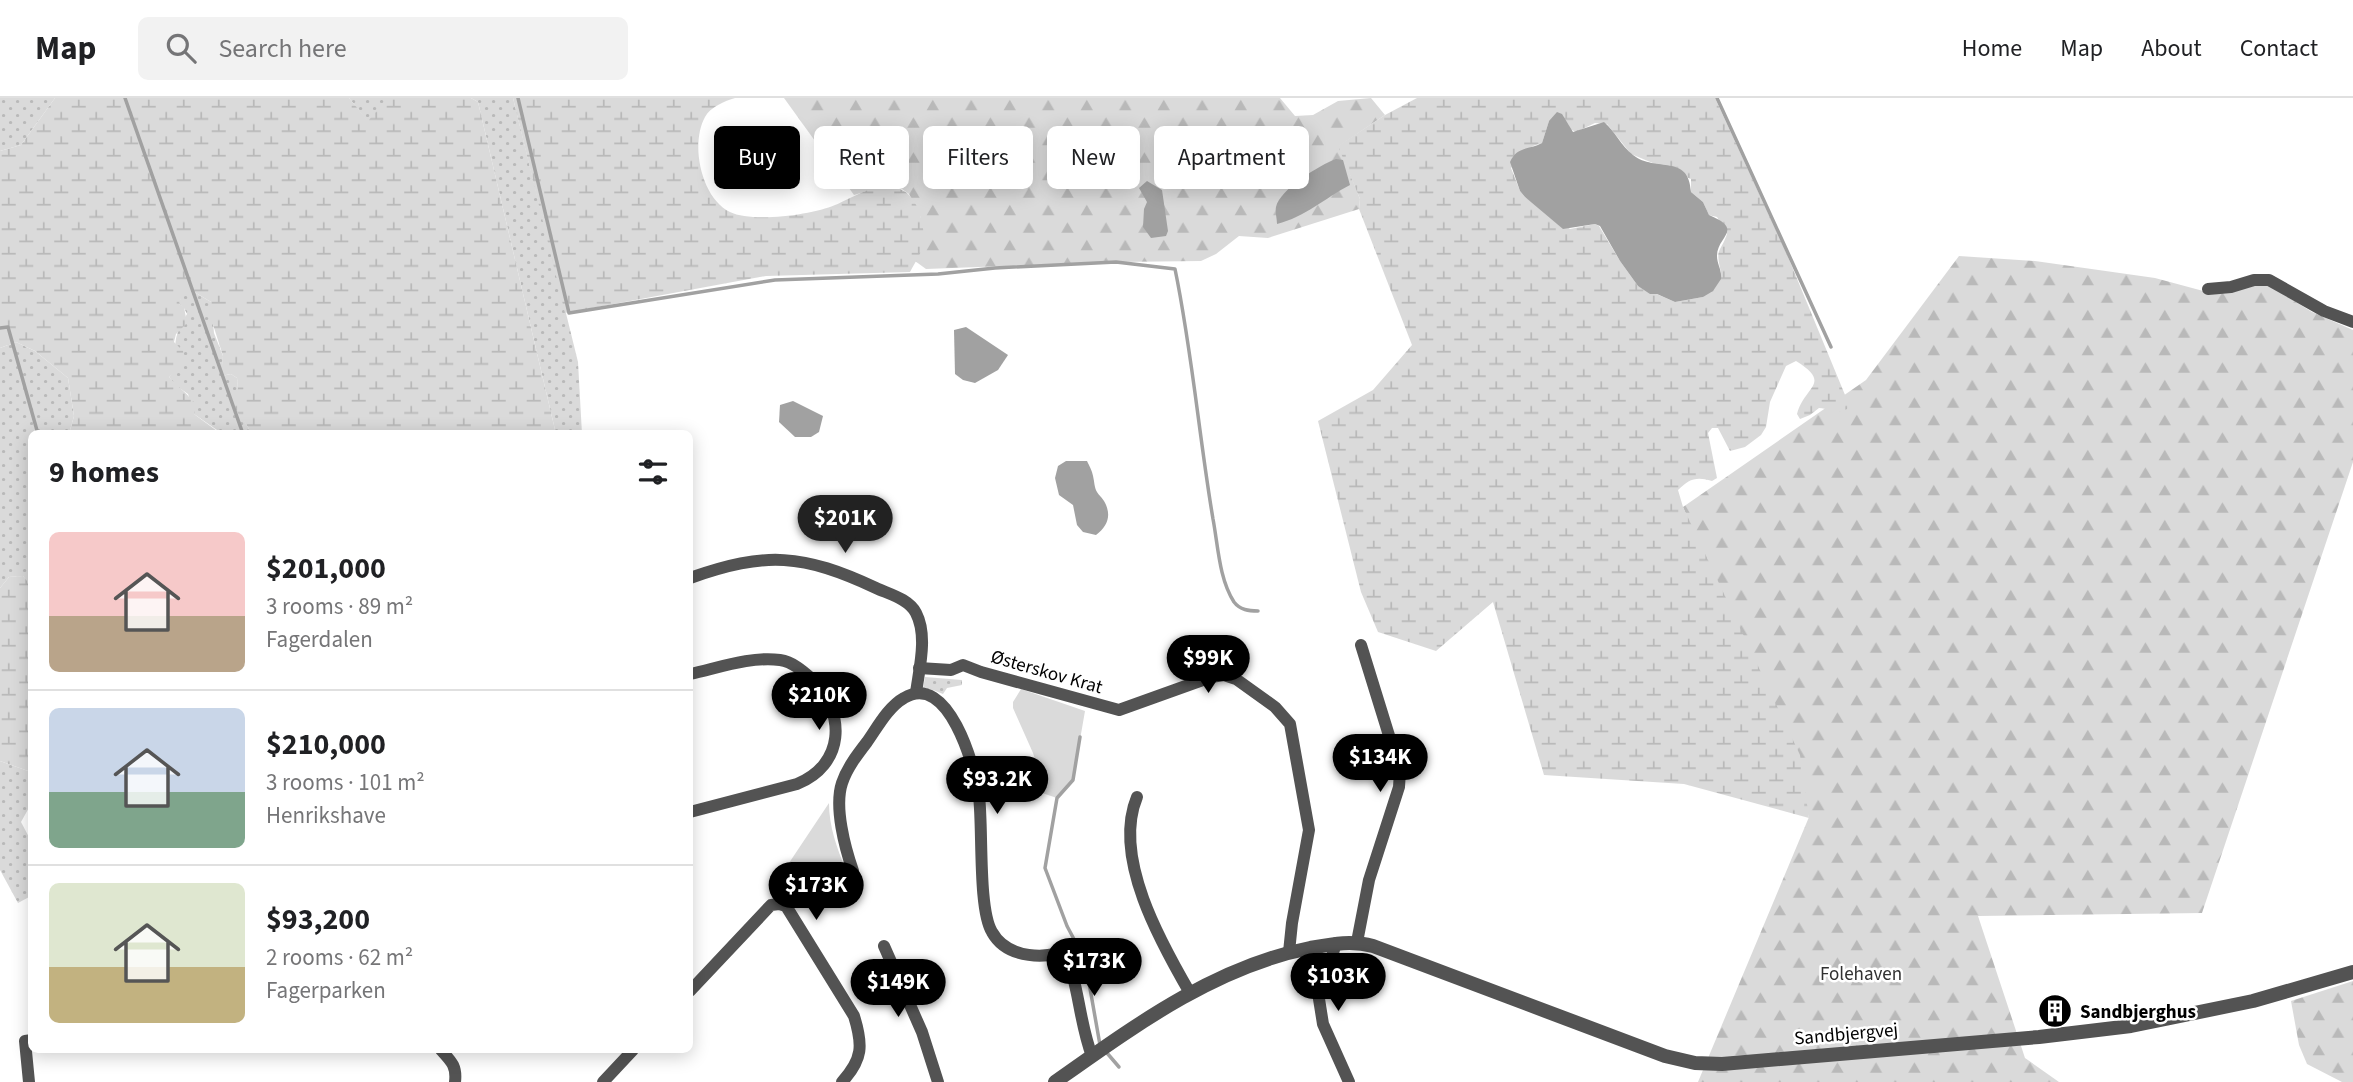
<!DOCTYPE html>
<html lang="en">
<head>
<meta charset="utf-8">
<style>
  :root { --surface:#fff; --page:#f2f2f2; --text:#202124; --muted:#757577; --line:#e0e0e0; --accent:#000 }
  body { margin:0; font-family:"Source Sans 3",sans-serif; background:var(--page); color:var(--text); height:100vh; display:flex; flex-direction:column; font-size:26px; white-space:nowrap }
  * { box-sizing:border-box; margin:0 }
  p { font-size:23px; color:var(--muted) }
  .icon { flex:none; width:38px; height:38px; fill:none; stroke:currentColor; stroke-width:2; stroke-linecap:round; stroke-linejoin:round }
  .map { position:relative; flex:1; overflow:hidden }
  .sheet { position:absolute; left:28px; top:332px; width:665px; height:623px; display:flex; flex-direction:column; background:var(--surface); border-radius:10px; box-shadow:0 4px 18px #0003 }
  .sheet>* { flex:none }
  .banner { position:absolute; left:714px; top:28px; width:665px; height:63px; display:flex; gap:14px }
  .price { position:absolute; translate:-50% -60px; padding:0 16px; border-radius:24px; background:var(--accent); color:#fff; font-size:23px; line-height:46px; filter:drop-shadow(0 2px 4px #0008) }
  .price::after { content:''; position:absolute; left:50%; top:42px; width:21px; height:16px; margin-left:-10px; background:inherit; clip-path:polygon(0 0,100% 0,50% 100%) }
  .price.active { background:#222; color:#fff }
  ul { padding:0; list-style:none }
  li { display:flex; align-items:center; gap:21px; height:175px; padding:0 21px }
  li+li { border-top:2px solid var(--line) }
  li span { display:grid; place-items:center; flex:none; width:196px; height:140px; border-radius:10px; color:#555 }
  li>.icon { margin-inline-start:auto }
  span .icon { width:84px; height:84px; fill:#fffc; stroke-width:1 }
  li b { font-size:30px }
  h2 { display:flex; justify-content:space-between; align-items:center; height:84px; padding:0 21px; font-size:30px }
  .pill { padding:0 24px; border-radius:10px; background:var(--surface); box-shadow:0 4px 18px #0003; font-size:24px; line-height:63px }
  .pill.active { background:var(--accent); color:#fff }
  header { display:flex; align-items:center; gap:42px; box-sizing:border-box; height:98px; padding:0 35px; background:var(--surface); border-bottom:2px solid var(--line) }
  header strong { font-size:33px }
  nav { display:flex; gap:38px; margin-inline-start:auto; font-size:24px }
  .search { width:490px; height:63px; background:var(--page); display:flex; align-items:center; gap:18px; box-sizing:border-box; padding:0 24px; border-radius:10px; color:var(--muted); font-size:26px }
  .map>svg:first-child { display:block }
</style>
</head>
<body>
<header>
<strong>Map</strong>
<div class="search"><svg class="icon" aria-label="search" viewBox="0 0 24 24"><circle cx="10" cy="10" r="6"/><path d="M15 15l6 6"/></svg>Search here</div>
<nav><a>Home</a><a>Map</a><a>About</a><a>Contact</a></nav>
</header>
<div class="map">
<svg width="2353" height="984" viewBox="0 0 2353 984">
  <defs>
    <pattern id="grass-dots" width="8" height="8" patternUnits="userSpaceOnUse" patternTransform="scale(1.75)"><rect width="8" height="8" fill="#dadada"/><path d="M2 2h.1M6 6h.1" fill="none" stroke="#b9b9b9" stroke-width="1.8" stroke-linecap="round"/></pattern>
    <pattern id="forest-firs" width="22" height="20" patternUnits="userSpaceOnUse" patternTransform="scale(1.75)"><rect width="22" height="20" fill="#dadada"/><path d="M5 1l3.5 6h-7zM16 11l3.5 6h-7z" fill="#b9b9b9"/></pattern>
    <pattern id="wetland-marsh" width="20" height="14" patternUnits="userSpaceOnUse" patternTransform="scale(1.75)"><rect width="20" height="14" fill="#dadada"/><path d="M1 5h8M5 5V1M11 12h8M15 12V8" fill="none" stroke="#b9b9b9"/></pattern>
  </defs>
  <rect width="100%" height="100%" fill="#fff"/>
  <!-- grass -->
  <g fill="url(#grass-dots)">
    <path d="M 0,0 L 55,0 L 21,47 L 0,53 Z"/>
    <path d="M 349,0 L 388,0 L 389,1 L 368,24 Z"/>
    <path d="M 471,0 L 513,0 L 578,264 L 582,336 L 556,336 L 478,4 Z"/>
    <path d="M 183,191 L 191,192 L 211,204 L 214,235 L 223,258 L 222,278 L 231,276 L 237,280 L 238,291 L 233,311 L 241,317 L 249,331 L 247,336 L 217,336 L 217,332 L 194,316 L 188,296 L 175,287 L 169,279 L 177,269 C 174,242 174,239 187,216 L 184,210 L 179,206 Z"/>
    <path d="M 16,244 L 35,253 L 68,280 L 74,318 L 69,336 L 32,336 L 31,489 L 23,478 L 9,479 L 0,490 L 0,250 Z"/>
    <path d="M 925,579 L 962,582 L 962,587 L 947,590 L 943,596 L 933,592 L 923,591 Z"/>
    <path d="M 0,663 L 31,674 L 31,706 L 21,724 L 31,743 L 31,798 L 18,805 L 0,772 Z"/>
  </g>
  <!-- forest -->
  <g fill="url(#forest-firs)">
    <path d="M 784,0 L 1280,0 L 1295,18 L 1313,17 L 1338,3 L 1371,0 L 1385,17 L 1339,48 L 1360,101 L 1359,111 L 1268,140 L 1239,138 L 1216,156 L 1201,163 L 1116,164 L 926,171 L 915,163 L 921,120 L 909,96 L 902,91 L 887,87 L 854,97 Z"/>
    <path d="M 1959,158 L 2035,163 L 2155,180 L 2207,194 L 2254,186 L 2268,187 L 2312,214 L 2353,232 L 2353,364 L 2202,815 L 1978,818 L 2025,960 L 2059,984 L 1698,984 L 1809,719 L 1683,409 L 1866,282 Z"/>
    <path d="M 2353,883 L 2353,984 L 2342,984 L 2307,966 L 2299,947 L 2291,903 Z"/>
  </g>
  <!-- wetland -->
  <g fill="url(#wetland-marsh)" fill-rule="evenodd">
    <path d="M 55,0 L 349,0 L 368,23 L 388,0 L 471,0 L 478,4 L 556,336 L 247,336 L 249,331 C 243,320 234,313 231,301 L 238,291 L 237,280 L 231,276 L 221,278 L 223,258 L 209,214 L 211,204 L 191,192 L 184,192 L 179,206 L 184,209 L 187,225 L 176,236 L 174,244 L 183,253 L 184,264 L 169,279 C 176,288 186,293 192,303 L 198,305 L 194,316 L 217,333 L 217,336 L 69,336 L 74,318 L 68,280 L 35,253 L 16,244 L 0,250 L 0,53 L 21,47 Z"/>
    <path d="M 513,0 L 735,0 C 725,3 710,9 705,19 C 690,46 701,100 730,114 C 752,125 812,117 835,107 C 855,99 882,79 904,93 C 920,103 927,133 922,151 C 919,159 914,166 910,174 L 766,178 L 565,215 Z"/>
    <path d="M 1417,0 L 1715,0 L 1786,154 L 1850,309 C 1837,318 1832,311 1819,310 L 1810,317 L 1800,321 L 1797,316 C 1804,288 1833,286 1796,263 L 1786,268 L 1770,304 L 1766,329 L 1761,337 L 1745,349 L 1730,353 L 1718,330 L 1712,330 L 1708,335 L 1717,380 L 1712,383 C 1696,378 1689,381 1678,392 L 1683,409 L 1800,657 L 1809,720 L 1684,686 L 1544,677 L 1493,504 L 1436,553 L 1378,534 L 1361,494 L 1318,323 L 1373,292 L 1412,247 L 1359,111 L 1360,101 L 1338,48 L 1385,17 ZM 1549,23 L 1568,26 L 1570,31 L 1576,34 L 1595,25 L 1607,26 L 1631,56 L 1691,81 L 1691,94 L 1703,104 L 1709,117 L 1717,119 L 1727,136 C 1720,156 1715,149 1721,174 L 1703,199 L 1675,204 L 1638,188 L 1620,163 L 1599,128 L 1595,126 L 1570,131 L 1525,99 L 1520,93 L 1511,70 L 1533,48 L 1542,45 Z"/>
    <path d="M 23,478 L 32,489 L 31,674 L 0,663 L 0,490 L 9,479 Z"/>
  </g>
  <!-- park -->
  <g fill="#dadada">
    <path d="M 1021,591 L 1085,613 L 1073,682 L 1057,700 L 1036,693 L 1044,689 L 1033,655 L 1013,610 L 1013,604 Z"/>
    <path d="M 829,705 C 829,729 837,750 846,772 L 801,798 L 781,777 Z"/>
  </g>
  <!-- water -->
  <g fill="#a1a1a1">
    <path d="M 1557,14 L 1562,16 L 1573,34 L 1604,24 C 1615,33 1621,48 1633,57 C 1656,75 1689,55 1691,94 L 1703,104 L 1709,117 C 1745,132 1717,138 1717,158 C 1717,166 1722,172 1721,181 L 1713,193 L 1703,199 L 1675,204 L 1657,196 L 1650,196 L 1638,188 L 1620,163 L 1600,128 L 1595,126 L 1563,131 L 1525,99 L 1520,93 L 1510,64 C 1517,48 1529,52 1542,45 L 1549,23 Z"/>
    <path d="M 1336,61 L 1343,62 L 1350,87 C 1325,100 1305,119 1277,126 C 1277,121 1275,113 1276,109 C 1280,91 1320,67 1336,61 Z"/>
    <path d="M 1147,83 L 1162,92 L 1168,133 L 1166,138 L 1151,140 L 1143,129 L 1144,111 L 1147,104 L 1139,90 Z"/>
    <path d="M 966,229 L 1008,257 L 998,272 L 975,285 L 963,282 L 955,276 L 954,232 Z"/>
    <path d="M 793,303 L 823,318 L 819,334 L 811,339 L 795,339 L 779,324 L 780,307 Z"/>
    <path d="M 1066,363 L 1087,363 C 1093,375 1093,376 1095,389 C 1096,395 1101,398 1104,403 C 1112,417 1108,428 1096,437 L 1083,434 L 1077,427 L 1073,407 L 1059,397 L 1055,380 L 1058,368 Z"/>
  </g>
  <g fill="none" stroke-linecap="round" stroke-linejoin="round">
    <!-- stream -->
    <g stroke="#a1a1a1" stroke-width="3.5">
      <path d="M 125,0 L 243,336"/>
      <path d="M 518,0 L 569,215 L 775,182 L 938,176 L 995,170 L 1116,164 L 1175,171 C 1192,253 1199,338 1213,421 C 1218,447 1219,481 1234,504 C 1240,512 1249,513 1258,513"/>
      <path d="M 1717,0 L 1831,249"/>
      <path d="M 0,230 L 8,229 L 38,336"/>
      <path d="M 1080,639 L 1073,682 L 1057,700 L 1045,770 L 1067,828 L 1085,862 L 1100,947"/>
      <path d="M 1107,955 L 1119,969"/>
    </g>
    <!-- minor -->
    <g stroke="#535353" stroke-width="12">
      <path d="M 2208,191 L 2231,189 L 2254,182 L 2269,182 L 2324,213 L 2353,224"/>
      <path d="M 690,480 C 766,453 803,456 876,490 C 889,496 909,501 916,515 C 928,538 919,571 916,595"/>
      <path d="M 919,570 L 951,572 L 963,567 L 981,574 L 1119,612 L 1211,579 L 1224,577 L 1236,581 L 1275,609 L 1290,626 L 1309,732 L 1292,825 L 1289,854"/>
      <path d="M 690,576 C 718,570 751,558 780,562 C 793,564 803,573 812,581 C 847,616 844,667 797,686 L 690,714"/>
      <path d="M 1137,699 C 1112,759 1161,845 1190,895"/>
      <path d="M 853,773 C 845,750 834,709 842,685 C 847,670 857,657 867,644 C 877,630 888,609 904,600 C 948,573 975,668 979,698 C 983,730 978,811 992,834 C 1007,861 1048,863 1072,849"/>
      <path d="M 1357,844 L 1369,782 L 1399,689 L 1400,673 L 1361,547"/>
      <path d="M 1336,845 L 1319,901 L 1323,926 L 1349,984"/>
      <path d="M 884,848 L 922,934 L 938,984"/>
      <path d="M 1065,853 C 1079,887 1079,924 1092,958"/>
      <path d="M 690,893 L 771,807 L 779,806 L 786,808 L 854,918 C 863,947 863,961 842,984"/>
      <path d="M 441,952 C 451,963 457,968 455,984"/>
      <path d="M 29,984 L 25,943 L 32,942"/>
      <path d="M 603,984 L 633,952"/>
    </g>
    <!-- tertiary -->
    <path stroke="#535353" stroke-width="14" d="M 1055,984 C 1133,929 1214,869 1310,850 C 1332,846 1351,842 1373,848 L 1665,958 L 1695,965 L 1722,966 L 2039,939 L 2131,928 L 2253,903 L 2353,874"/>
  </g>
  <!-- icons -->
  <defs>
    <g id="building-disc" transform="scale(1.75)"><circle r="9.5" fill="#000" stroke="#fff"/><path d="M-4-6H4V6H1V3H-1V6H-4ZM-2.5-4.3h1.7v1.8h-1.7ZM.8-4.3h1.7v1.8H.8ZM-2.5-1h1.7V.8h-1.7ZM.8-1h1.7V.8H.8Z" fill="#fff"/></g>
  </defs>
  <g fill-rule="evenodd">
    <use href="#building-disc" x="2055" y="913"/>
  </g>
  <g text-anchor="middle" stroke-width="5" stroke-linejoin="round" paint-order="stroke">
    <!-- street labels -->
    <g font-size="19" fill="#000" stroke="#fff">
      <text transform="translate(1047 573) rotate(16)" y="7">Østerskov Krat</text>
      <text transform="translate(1846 935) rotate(-5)" y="7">Sandbjergvej</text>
    </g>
    <!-- park labels -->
    <g font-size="19" fill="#313131" stroke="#fff">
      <text x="1861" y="882">Folehaven</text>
    </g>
    <!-- poi labels -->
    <g font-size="19" font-weight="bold" fill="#000" stroke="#fff" text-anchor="start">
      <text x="2080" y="920">Sandbjerghus</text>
    </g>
  </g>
</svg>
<b class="price active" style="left:845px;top:457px">$201K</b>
<b class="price" style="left:1208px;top:597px">$99K</b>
<b class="price" style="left:819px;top:634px">$210K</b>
<b class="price" style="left:1380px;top:696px">$134K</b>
<b class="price" style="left:997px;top:718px">$93.2K</b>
<b class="price" style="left:816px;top:824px">$173K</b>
<b class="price" style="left:1094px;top:900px">$173K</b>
<b class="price" style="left:1338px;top:915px">$103K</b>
<b class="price" style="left:898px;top:921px">$149K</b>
<div class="banner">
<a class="pill active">Buy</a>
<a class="pill">Rent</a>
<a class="pill">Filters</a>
<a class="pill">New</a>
<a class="pill">Apartment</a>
</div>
<section class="sheet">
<h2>9 homes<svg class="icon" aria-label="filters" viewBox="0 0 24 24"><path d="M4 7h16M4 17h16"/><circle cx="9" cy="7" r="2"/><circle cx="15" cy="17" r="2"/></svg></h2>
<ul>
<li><span style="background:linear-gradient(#f6c9c9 60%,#b9a48a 0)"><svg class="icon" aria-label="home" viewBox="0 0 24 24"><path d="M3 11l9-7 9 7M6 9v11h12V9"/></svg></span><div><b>$201,000</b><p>3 rooms · 89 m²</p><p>Fagerdalen</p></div></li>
<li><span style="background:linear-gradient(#c9d6e8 60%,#7fa58c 0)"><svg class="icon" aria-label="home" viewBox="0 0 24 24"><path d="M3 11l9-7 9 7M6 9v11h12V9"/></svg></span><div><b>$210,000</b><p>3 rooms · 101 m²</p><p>Henrikshave</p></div></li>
<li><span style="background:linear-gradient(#dfe7d0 60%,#c2b280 0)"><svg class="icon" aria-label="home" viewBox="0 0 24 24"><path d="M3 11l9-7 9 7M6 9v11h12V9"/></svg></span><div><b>$93,200</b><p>2 rooms · 62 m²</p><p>Fagerparken</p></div></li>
</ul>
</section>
</div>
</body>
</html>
